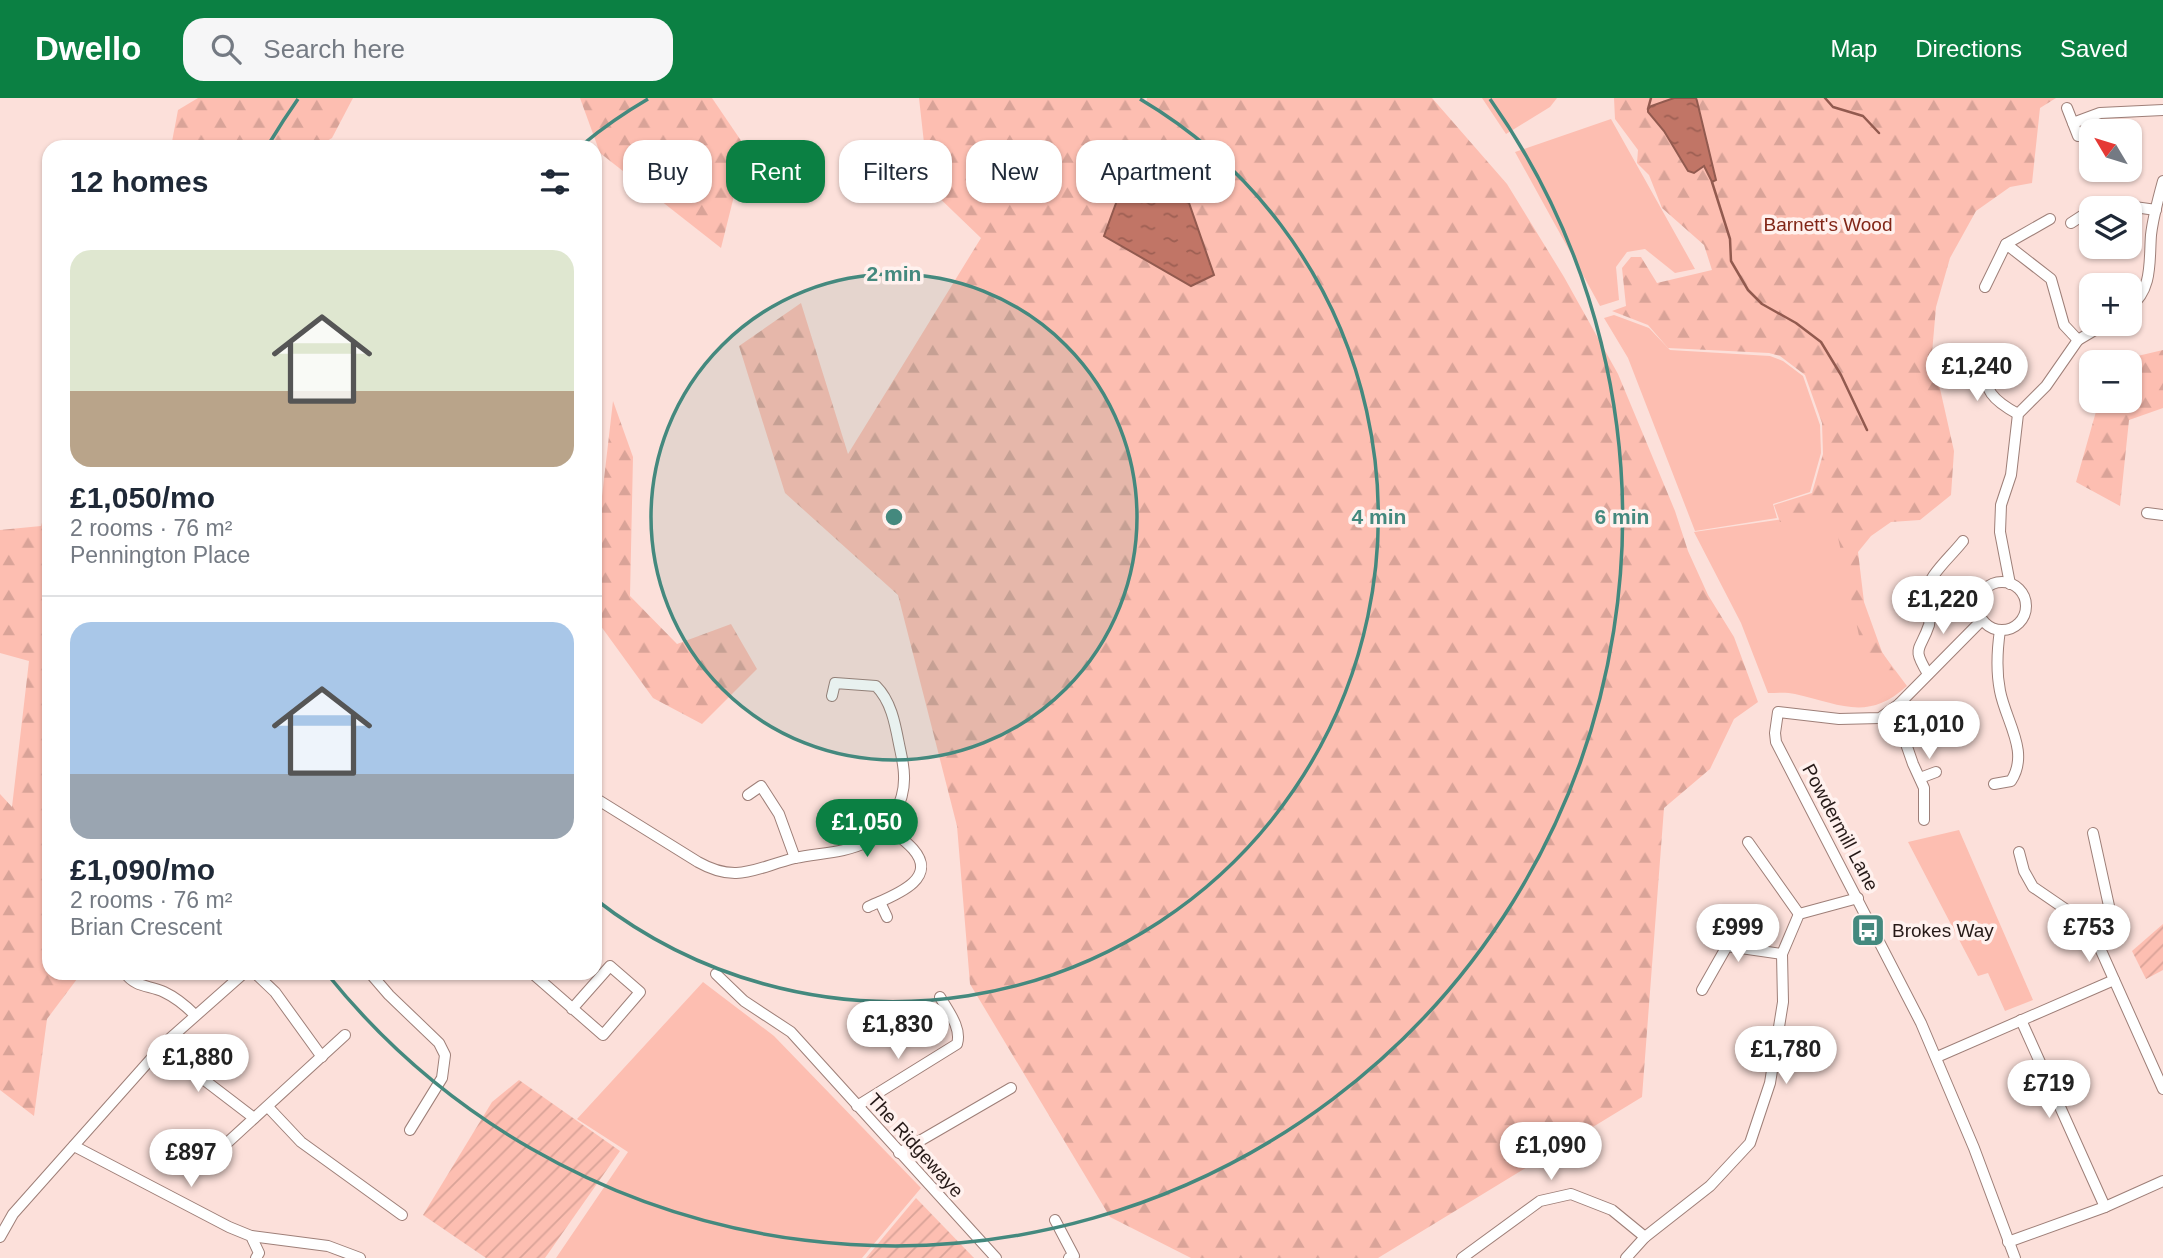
<!DOCTYPE html>
<html lang="en">
<head>
<meta charset="utf-8">
<style>
  :root { --surface:#fff; --page:#f6f6f7; --text:#1f2937; --muted:#747a83; --line:#e0e1e3; --accent:#0b8043 }
  body { margin:0; font-family:Arial,sans-serif; background:var(--page); color:var(--text); height:100vh; display:flex; flex-direction:column; font-size:26px; white-space:nowrap }
  * { box-sizing:border-box; margin:0 }
  p { font-size:23px; color:var(--muted) }
  .icon { flex:none; width:38px; height:38px; fill:none; stroke:currentColor; stroke-width:2; stroke-linecap:round; stroke-linejoin:round }
  .map { position:relative; flex:1; overflow:hidden }
  .details { position:absolute; left:42px; top:42px; width:560px; height:840px; display:flex; flex-direction:column; background:var(--surface); border-radius:21px; box-shadow:0 2px 5px #0004 }
  .details>* { flex:none }
  .hud { position:absolute; left:623px; top:42px; width:665px; height:63px; display:flex; gap:14px }
  .needle { width:46px; rotate:308deg }
  .tools { position:absolute; left:2079px; top:21px; display:grid; gap:14px }
  .tools a { display:grid; place-items:center; width:63px; height:63px; border-radius:14px; background:var(--surface); box-shadow:0 2px 5px #0004; font-size:35px }
  .price { position:absolute; translate:-50% -60px; padding:0 16px; border-radius:24px; background:#fff; color:#222; font-size:23px; line-height:46px; filter:drop-shadow(0 2px 4px #0008) }
  .price::after { content:''; position:absolute; left:50%; top:42px; width:21px; height:16px; margin-left:-10px; background:inherit; clip-path:polygon(0 0,100% 0,50% 100%) }
  .price.on { background:var(--accent); color:#fff }
  ul { padding:0; list-style:none }
  li { display:grid; align-content:center; gap:14px; height:371px; padding:0 28px }
  li+li { border-top:2px solid var(--line) }
  li span { display:grid; place-items:center; height:217px; border-radius:21px; color:#555 }
  li>.icon { margin-inline-start:auto }
  span .icon { width:126px; height:126px; fill:#fffc; stroke-width:1 }
  li b { font-size:30px }
  h2 { display:flex; justify-content:space-between; align-items:center; height:84px; padding:0 28px; font-size:30px }
  .pill { padding:0 24px; border-radius:21px; background:var(--surface); box-shadow:0 2px 5px #0004; font-size:24px; line-height:63px }
  .pill.on { background:var(--accent); color:#fff }
  header { display:flex; align-items:center; gap:42px; box-sizing:border-box; height:98px; padding:0 35px; background:var(--accent); color:#fff }
  header strong { font-size:33px }
  nav { display:flex; gap:38px; margin-inline-start:auto; font-size:24px }
  .search { width:490px; height:63px; background:var(--page); display:flex; align-items:center; gap:18px; box-sizing:border-box; padding:0 24px; border-radius:21px; color:var(--muted); font-size:26px }
  .map>svg:first-child { display:block }
</style>
</head>
<body>
<header>
<strong>Dwello</strong>
<div class="search"><svg class="icon" aria-label="search" viewBox="0 0 24 24"><circle cx="10" cy="10" r="6"/><path d="M15 15l6 6"/></svg>Search here</div>
<nav><a>Map</a><a>Directions</a><a>Saved</a></nav>
</header>
<div class="map">
<svg width="2163" height="1160" viewBox="0 0 2163 1160">
  <defs>
    <pattern id="forest-firs" width="22" height="20" patternUnits="userSpaceOnUse" patternTransform="scale(1.75)"><rect width="22" height="20" fill="#fdbeb1"/><path d="M5 1l3.5 6h-7zM16 11l3.5 6h-7z" fill="#d9a398"/></pattern>
    <pattern id="garden-furrows" width="10" height="10" patternUnits="userSpaceOnUse" patternTransform="scale(1.75)"><rect width="10" height="10" fill="#fdbeb1"/><path d="M-1 1l2-2M0 10L10 0M9 11l2-2" fill="none" stroke="#d9a398"/></pattern>
    <pattern id="water-ripples" width="26" height="14" patternUnits="userSpaceOnUse" patternTransform="scale(1.75)"><rect width="26" height="14" fill="#c17566"/><path d="M2 4q2-2 4 0t4 0M15 11q2-2 4 0t4 0" fill="none" stroke="#9d5f53"/></pattern>
  </defs>
  <rect width="100%" height="100%" fill="#fce0da"/>
  <!-- green -->
  <g fill="#fdbeb1">
    <path d="M 1482,0 L 1557,0 L 1550,9 L 1506,36 Z"/>
    <path d="M 1611,21 L 1695,171 L 1675,175 L 1645,151 L 1627,154 L 1616,169 L 1619,202 L 1600,208 L 1515,54 Z"/>
    <path d="M 1614,217 L 1649,230 L 1670,252 L 1770,258 L 1783,263 L 1803,278 L 1820,327 L 1821,355 L 1810,394 L 1773,406 L 1777,420 L 1695,433 L 1628,260 L 1604,220 Z"/>
    <path d="M 1845,412 L 1865,532 L 1907,588 C 1867,624 1841,606 1795,596 C 1787,594 1777,595 1768,595 L 1741,525 L 1694,434 Z"/>
    <path d="M 1959,732 L 2033,902 L 2005,913 L 1988,875 L 1978,878 L 1908,744 Z"/>
    <path d="M 703,884 L 774,938 L 921,1090 L 862,1160 L 556,1160 L 628,1054 L 577,1021 Z"/>
  </g>
  <!-- forest -->
  <g fill="url(#forest-firs)">
    <path d="M 198,0 L 353,0 L 332,40 L 317,49 L 171,49 L 178,12 Z"/>
    <path d="M 580,0 L 712,0 L 746,50 L 721,150 L 600,55 Z"/>
    <path d="M 919,0 L 1144,0 L 1146,6 L 1147,0 L 1432,0 L 1507,86 L 1564,179 L 1618,276 L 1675,413 L 1688,453 L 1708,497 L 1734,539 L 1758,604 L 1734,621 L 1710,671 L 1664,710 L 1642,999 L 1378,1160 L 1191,1160 L 1110,1119 L 970,886 L 957,728 L 898,497 L 785,395 L 739,248 L 801,205 L 848,356 L 981,140 L 929,90 Z"/>
    <path d="M 1614,0 L 2056,0 L 2040,10 L 2032,85 L 2010,89 L 1976,113 L 1950,160 L 1936,209 L 1932,255 L 1954,353 L 1951,397 L 1920,422 L 1891,424 L 1871,438 L 1858,454 L 1864,504 L 1882,554 L 1904,588 L 1893,591 L 1880,577 L 1861,547 L 1836,430 L 1824,421 L 1780,424 L 1774,407 L 1812,395 L 1823,356 L 1822,325 L 1805,277 L 1780,258 L 1769,255 L 1668,250 L 1648,227 L 1612,213 L 1626,208 L 1622,170 L 1631,159 L 1641,159 L 1657,185 L 1712,172 L 1704,147 L 1662,110 L 1649,77 L 1637,65 L 1638,52 L 1615,21 Z"/>
    <path d="M 2163,252 L 2163,310 L 2129,322 L 2120,408 L 2076,384 L 2099,303 L 2130,303 L 2130,264 L 2112,264 Z"/>
    <path d="M 613,303 L 633,359 L 630,498 L 677,546 L 731,526 L 757,571 L 702,626 L 653,600 L 595,520 L 595,459 Z"/>
    <path d="M 49,400 L 49,875 L 79,875 L 80,877 L 47,921 L 34,1018 L 0,992 L 0,696 L 12,709 L 29,563 L 0,555 L 0,432 L 41,428 Z"/>
  </g>
  <!-- garden -->
  <g fill="url(#garden-furrows)">
    <path d="M 2163,826 L 2163,872 L 2146,881 L 2132,853 Z"/>
    <path d="M 519,982 L 620,1053 L 545,1160 L 486,1160 L 423,1117 L 492,1004 Z"/>
    <path d="M 916,1100 L 974,1160 L 866,1160 Z"/>
  </g>
  <!-- water -->
  <g fill="url(#water-ripples)" stroke="#925a4f" stroke-width="2">
    <path d="M 1674,0 L 1696,0 L 1697,3 L 1716,82 L 1712,84 L 1704,68 L 1694,75 L 1688,73 L 1664,33 L 1648,14 L 1648,11 L 1651,8 Z"/>
    <path d="M 1152,80 L 1189,105 L 1214,177 L 1191,188 L 1104,138 L 1119,97 Z"/>
  </g>
  <g fill="none" stroke-linecap="round" stroke-linejoin="round">
    <!-- stream -->
    <g stroke="#925a4f" stroke-width="2.5">
      <path d="M 1825,0 L 1833,9 L 1863,18 L 1879,35"/>
      <path d="M 1648,11 L 1651,0"/>
      <path d="M 1712,84 L 1730,141 L 1731,163 L 1748,192 L 1762,206 L 1796,225 L 1821,244 L 1841,277 L 1867,332"/>
    </g>
    <!-- street casing -->
    <g stroke="#9e7f78" stroke-width="12">
      <g id="street">
        <path d="M 2067,10 L 2078,38"/>
        <path d="M 2073,25 L 2100,15 L 2163,12"/>
        <path d="M 2099,110 L 2120,107 L 2156,112"/>
        <path d="M 2071,125 L 2091,112"/>
        <path d="M 2006,146 L 2050,121"/>
        <path d="M 1985,189 L 2006,146 L 2051,181 L 2064,227 L 2078,242"/>
        <path d="M 2130,209 C 2153,191 2149,163 2151,137 C 2153,119 2158,101 2163,83"/>
        <path d="M 1982,264 C 1985,293 1992,302 2018,316"/>
        <path d="M 2147,415 L 2163,417"/>
        <circle cx="2002" cy="508" r="24"/>
        <path d="M 2010,486 L 2000,434 L 2001,407 L 2011,377 L 2018,316 L 2046,288 L 2078,242 L 2105,226"/>
        <path d="M 1982,522 L 1899,606 L 1880,620 L 1839,621 L 1778,614 L 1775,635 L 1776,644 L 1921,925 L 1974,1050 L 2015,1160"/>
        <path d="M 1928,576 C 1911,548 1920,554 1929,527 C 1931,519 1925,509 1925,501 C 1925,479 1951,459 1963,443"/>
        <path d="M 1899,606 L 1905,643 L 1913,666 L 1924,690 L 1924,722"/>
        <path d="M 1920,680 L 1936,674"/>
        <path d="M 1994,686 L 2011,683 C 2030,654 2006,624 2000,593 C 1996,573 1997,553 2000,532"/>
        <path d="M 748,697 L 761,688 L 779,716 L 795,760"/>
        <path d="M 595,700 L 698,764 C 737,786 755,770 795,760 C 818,755 845,755 867,744 C 890,734 905,702 904,678 C 904,667 901,656 899,646 C 895,625 891,603 876,588 L 835,585 L 832,598"/>
        <path d="M 1748,744 L 1799,816"/>
        <path d="M 2019,754 L 2024,773 L 2033,789 L 2090,828 L 2163,991"/>
        <path d="M 880,804 L 887,819"/>
        <path d="M 868,809 C 889,799 941,783 913,751 C 906,743 896,736 887,729"/>
        <path d="M 2090,828 L 2104,819 L 2109,808 L 2093,735"/>
        <path d="M 125,875 C 136,890 149,887 164,894 C 177,900 186,908 195,917"/>
        <path d="M 255,875 L 275,894 L 322,959"/>
        <path d="M 370,875 L 389,897 L 439,945 L 445,957 L 442,980 L 410,1032"/>
        <path d="M 532,875 L 603,937 L 640,894 L 610,868 L 572,911"/>
        <path d="M 716,876 L 744,903 L 791,934 L 996,1160"/>
        <path d="M 1702,892 L 1727,848 L 1782,856"/>
        <path d="M 2021,922 L 2105,1109"/>
        <path d="M 166,944 L 203,981 L 254,1020"/>
        <path d="M 1937,959 L 2114,882"/>
        <path d="M 857,1008 L 957,946 C 962,930 948,913 940,899"/>
        <path d="M 268,1009 L 301,1044 L 402,1117"/>
        <path d="M 227,1045 L 345,937"/>
        <path d="M 74,1048 L 229,1129 L 251,1138 L 259,1155 L 256,1160"/>
        <path d="M 899,1055 L 1011,990"/>
        <path d="M 1055,1122 L 1074,1158 L 1069,1160"/>
        <path d="M 251,1138 L 328,1148 L 360,1160"/>
        <path d="M 0,1139 L 13,1116 L 166,944 L 244,875"/>
        <path d="M 2008,1144 L 2105,1109 L 2163,1083"/>
        <path d="M 1462,1160 L 1540,1103 L 1571,1096 L 1612,1112 L 1645,1139"/>
        <path d="M 1626,1160 L 1645,1139 L 1710,1088 L 1750,1045 L 1770,985 L 1783,904 L 1782,856 L 1799,816 L 1858,800"/>
      </g>
    </g>
    <!-- street -->
    <use href="#street" stroke="#fff" stroke-width="10"/>
  </g>
  <!-- distance rings -->
  <circle cx="894" cy="419" r="243" fill="#44897e" fill-opacity=".12"/>
  <g fill="none" stroke="#44897e" stroke-width="3.5">
    <circle cx="894" cy="419" r="243"/>
    <path d="M582 47A485 485 0 0 1 648 1M1140 1A485 485 0 1 1 595 801"/>
    <path d="M270 44A728 728 0 0 1 298 1M1490 1A728 728 0 0 1 328 877"/>
  </g>
  <!-- icons -->
  <defs>
    <g id="bus-square" transform="scale(1.75)"><rect x="-9" y="-9" width="18" height="18" rx="4" fill="#44897e" stroke="#fff1ee"/><path d="M-5-6H5V4H4V6H2V4H-2V6H-4V4H-5ZM-3.5-4V0h7V-4ZM-3.5 1.2v1.5H-2V1.2ZM2 1.2v1.5H3.5V1.2Z" fill="#fff"/></g>
  </defs>
  <g fill-rule="evenodd">
    <use href="#bus-square" x="1868" y="832"/>
  </g>
  <g text-anchor="middle" stroke-width="7" stroke-linejoin="round" paint-order="stroke">
    <!-- park labels -->
    <g font-size="19" fill="#812617" stroke="#fff1ee">
      <text x="1828" y="133">Barnett's Wood</text>
    </g>
    <!-- street labels -->
    <g font-size="19" fill="#261a18" stroke="#fff1ee">
      <text transform="translate(1841 729) rotate(62)" y="7">Powdermill Lane</text>
      <text transform="translate(916 1047) rotate(48)" y="7">The Ridgewaye</text>
    </g>
    <!-- poi labels -->
    <g font-size="19" fill="#261a18" stroke="#fff1ee" text-anchor="start">
      <text x="1892" y="839">Brokes Way</text>
    </g>
  </g>
  <circle cx="894" cy="419" r="10" fill="#44897e" stroke="#fff1ee" stroke-width="3.5"/>
  <g font-size="21" text-anchor="middle" font-weight="bold" fill="#44897e" stroke="#fff1ee" stroke-width="7" stroke-linejoin="round" paint-order="stroke">
    <text x="894" y="183">2 min</text>
    <text x="1379" y="426">4 min</text>
    <text x="1622" y="426">6 min</text>
  </g>
</svg>
<div class="tools">
<a><svg class="needle" viewBox="-14 -14 28 28"><path d="M0-13l5 13h-10z" fill="#e53935"/><path d="M0 13l5-13h-10z" fill="#747a83"/></svg></a>
<a><svg class="icon" aria-label="layers" viewBox="0 0 24 24"><path d="M12 4l9 5-9 5-9-5zM3 14l9 5 9-5"/></svg></a>
<a>+</a>
<a>−</a>
</div>
<b class="price" style="left:1977px;top:305px">£1,240</b>
<b class="price" style="left:1943px;top:538px">£1,220</b>
<b class="price" style="left:1929px;top:663px">£1,010</b>
<b class="price on" style="left:867px;top:761px">£1,050</b>
<b class="price" style="left:1738px;top:866px">£999</b>
<b class="price" style="left:2089px;top:866px">£753</b>
<b class="price" style="left:898px;top:963px">£1,830</b>
<b class="price" style="left:1786px;top:988px">£1,780</b>
<b class="price" style="left:198px;top:996px">£1,880</b>
<b class="price" style="left:2049px;top:1022px">£719</b>
<b class="price" style="left:1551px;top:1084px">£1,090</b>
<b class="price" style="left:191px;top:1091px">£897</b>
<div class="hud">
<a class="pill">Buy</a>
<a class="pill on">Rent</a>
<a class="pill">Filters</a>
<a class="pill">New</a>
<a class="pill">Apartment</a>
</div>
<section class="details">
<h2>12 homes<svg class="icon" aria-label="filters" viewBox="0 0 24 24"><path d="M4 7h16M4 17h16"/><circle cx="9" cy="7" r="2"/><circle cx="15" cy="17" r="2"/></svg></h2>
<ul>
<li><span style="background:linear-gradient(#dfe7d0 65%,#b9a48a 0)"><svg class="icon" aria-label="home" viewBox="0 0 24 24"><path d="M3 11l9-7 9 7M6 9v11h12V9"/></svg></span><div><b>£1,050/mo</b><p>2 rooms · 76 m²</p><p>Pennington Place</p></div></li>
<li><span style="background:linear-gradient(#a9c7e8 70%,#9aa5b1 0)"><svg class="icon" aria-label="home" viewBox="0 0 24 24"><path d="M3 11l9-7 9 7M6 9v11h12V9"/></svg></span><div><b>£1,090/mo</b><p>2 rooms · 76 m²</p><p>Brian Crescent</p></div></li>
</ul>
</section>
</div>
</body>
</html>
